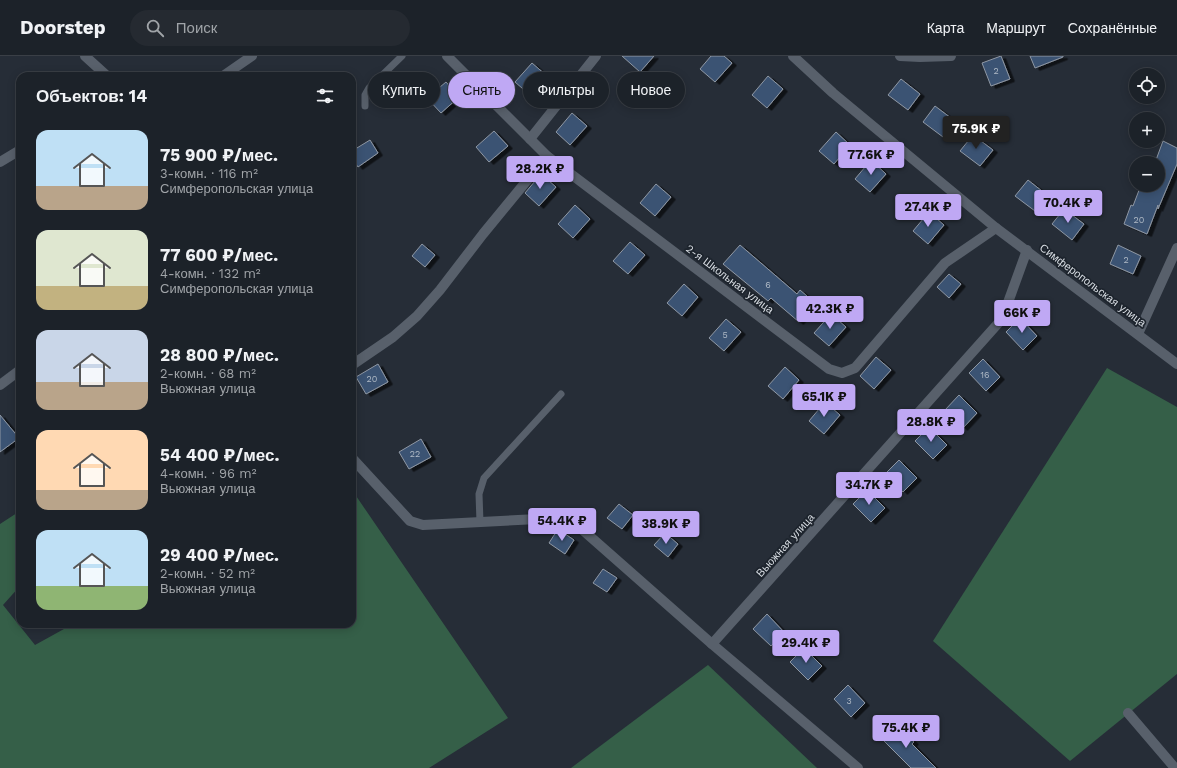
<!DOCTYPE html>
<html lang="ru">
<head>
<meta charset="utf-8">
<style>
  :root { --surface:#1c2229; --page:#252a31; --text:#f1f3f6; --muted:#a0a4a8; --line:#3a3f46; --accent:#bfa8f4 }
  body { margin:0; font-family:"Work Sans",sans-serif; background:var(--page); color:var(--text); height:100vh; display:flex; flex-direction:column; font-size:15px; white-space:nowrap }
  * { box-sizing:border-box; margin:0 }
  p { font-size:13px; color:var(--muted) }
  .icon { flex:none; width:22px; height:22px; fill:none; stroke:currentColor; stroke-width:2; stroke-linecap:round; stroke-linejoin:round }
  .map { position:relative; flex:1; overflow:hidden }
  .panel { position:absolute; left:16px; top:16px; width:340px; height:556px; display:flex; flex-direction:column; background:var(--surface); border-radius:12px; box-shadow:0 2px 10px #0003,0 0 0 1px var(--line) }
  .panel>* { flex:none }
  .top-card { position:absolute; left:368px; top:16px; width:380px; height:36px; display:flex; gap:8px }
  .buttons { position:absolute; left:1129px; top:12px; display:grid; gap:8px }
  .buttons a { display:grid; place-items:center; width:36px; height:36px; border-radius:50%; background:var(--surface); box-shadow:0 2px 10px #0003,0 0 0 1px var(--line); font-size:20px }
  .price { position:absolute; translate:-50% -34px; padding:0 9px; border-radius:4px; background:var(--accent); color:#111; font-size:13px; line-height:26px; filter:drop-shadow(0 1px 2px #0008) }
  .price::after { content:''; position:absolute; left:50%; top:24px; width:12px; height:9px; margin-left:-6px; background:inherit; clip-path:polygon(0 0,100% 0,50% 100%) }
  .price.on { background:#222; color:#fff }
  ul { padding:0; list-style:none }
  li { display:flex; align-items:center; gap:12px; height:100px; padding:0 20px }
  li span { display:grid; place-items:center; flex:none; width:112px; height:80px; border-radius:12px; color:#555 }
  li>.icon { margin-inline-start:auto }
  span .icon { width:48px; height:48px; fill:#fffc; stroke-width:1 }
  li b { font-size:17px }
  h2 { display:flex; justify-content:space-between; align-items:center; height:48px; padding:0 20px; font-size:17px }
  .tag { padding:0 14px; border-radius:18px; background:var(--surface); box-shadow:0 2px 10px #0003,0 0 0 1px var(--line); font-size:14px; line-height:36px }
  .tag.on { background:var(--accent); color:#111 }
  header { display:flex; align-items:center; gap:24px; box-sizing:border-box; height:56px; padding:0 20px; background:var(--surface); border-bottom:1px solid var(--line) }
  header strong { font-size:19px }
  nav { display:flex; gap:22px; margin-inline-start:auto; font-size:14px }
  .search { width:280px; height:36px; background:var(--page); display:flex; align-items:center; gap:10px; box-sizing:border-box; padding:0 14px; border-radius:22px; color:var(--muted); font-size:15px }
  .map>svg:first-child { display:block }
</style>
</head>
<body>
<header>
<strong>Doorstep</strong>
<div class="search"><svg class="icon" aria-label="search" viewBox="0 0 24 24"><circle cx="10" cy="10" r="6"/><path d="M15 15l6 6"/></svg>Поиск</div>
<nav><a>Карта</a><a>Маршрут</a><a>Сохранённые</a></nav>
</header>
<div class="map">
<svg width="1177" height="712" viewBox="0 0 1177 712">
  <defs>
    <filter id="shadow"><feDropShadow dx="4.5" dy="2.5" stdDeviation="0" flood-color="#0009"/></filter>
  </defs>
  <rect width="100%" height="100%" fill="#262d37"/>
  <!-- forest -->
  <g fill="#355f48">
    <path d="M 1107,312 L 1177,351 L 1177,618 L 1070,705 L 933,585 Z"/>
    <path d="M 352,434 L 508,662 L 429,712 L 0,712 L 0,468 L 20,455 L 20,530 L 3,549 L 35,589 L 73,568 L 352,568 Z"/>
    <path d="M 708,609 L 817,712 L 571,712 Z"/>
  </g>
  <!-- building -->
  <g fill="#3b5273" stroke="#8f98a4" filter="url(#shadow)">
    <path d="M 622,0 L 654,0 L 640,16 Z"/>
    <path d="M 711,0 L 724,0 L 732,7 L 715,26 L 700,13 Z"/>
    <path d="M 1001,0 L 1010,23 L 991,30 L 982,7 Z"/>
    <path d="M 1030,0 L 1063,0 L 1063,1 L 1035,12 Z"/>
    <path d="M 532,7 L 547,20 L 530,39 L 515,26 Z"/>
    <path d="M 768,20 L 783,33 L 767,52 L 752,39 Z"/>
    <path d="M 901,23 L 920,38 L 908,54 L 888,39 Z"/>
    <path d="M 446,26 L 459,41 L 441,57 L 427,42 Z"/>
    <path d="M 935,50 L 955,65 L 943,81 L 923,66 Z"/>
    <path d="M 572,57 L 587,70 L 570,89 L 556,76 Z"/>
    <path d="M 494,75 L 508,90 L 489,106 L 476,91 Z"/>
    <path d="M 836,76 L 850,89 L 834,108 L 819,95 Z"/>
    <path d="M 973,79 L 993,94 L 980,110 L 960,95 Z"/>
    <path d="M 370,84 L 378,97 L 358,111 L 352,102 L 352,95 Z"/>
    <path d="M 1163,85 L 1177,92 L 1177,108 L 1158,153 L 1158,149 L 1147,178 L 1124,168 L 1131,149 L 1133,150 L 1141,129 L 1158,129 L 1158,105 L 1156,104 Z"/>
    <path d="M 871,104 L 886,118 L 870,136 L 855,123 Z"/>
    <path d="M 541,118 L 556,131 L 539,150 L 525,137 Z"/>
    <path d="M 1028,124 L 1047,139 L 1035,155 L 1015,140 Z"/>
    <path d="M 656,128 L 671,141 L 655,160 L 640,147 Z"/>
    <path d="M 575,149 L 590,163 L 573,182 L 558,168 Z"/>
    <path d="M 1064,153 L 1084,168 L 1072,184 L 1052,168 Z"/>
    <path d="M 929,156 L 944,169 L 928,188 L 913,175 Z"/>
    <path d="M 630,186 L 645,199 L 628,218 L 613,205 Z"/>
    <path d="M 422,188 L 435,199 L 425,211 L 412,200 Z"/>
    <path d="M 740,189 L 797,238 L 800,234 L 815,247 L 799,266 L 771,242 L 768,245 L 723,208 Z"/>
    <path d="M 1118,189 L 1141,200 L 1133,218 L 1110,208 Z"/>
    <path d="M 949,218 L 961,228 L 949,242 L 937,231 Z"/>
    <path d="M 684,228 L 698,241 L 682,260 L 667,247 Z"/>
    <path d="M 831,258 L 846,271 L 829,290 L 814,277 Z"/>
    <path d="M 1020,262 L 1037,280 L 1023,294 L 1006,276 Z"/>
    <path d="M 726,263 L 741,276 L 724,295 L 709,282 Z"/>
    <path d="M 876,301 L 891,314 L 874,333 L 860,320 Z"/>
    <path d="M 983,303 L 1000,321 L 986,335 L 969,317 Z"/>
    <path d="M 378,308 L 388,326 L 366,338 L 356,321 Z"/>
    <path d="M 785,311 L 799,324 L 783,343 L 768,330 Z"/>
    <path d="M 959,339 L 977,357 L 963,372 L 945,354 Z"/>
    <path d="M 825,346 L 840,359 L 824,378 L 809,365 Z"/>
    <path d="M 0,359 L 19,382 L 0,396 Z"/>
    <path d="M 929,371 L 947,389 L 933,403 L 915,385 Z"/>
    <path d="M 421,383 L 431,401 L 409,413 L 399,396 Z"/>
    <path d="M 899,404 L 917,422 L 903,436 L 885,418 Z"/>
    <path d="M 867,434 L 885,452 L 871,466 L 853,448 Z"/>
    <path d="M 619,448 L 633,459 L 622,473 L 607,462 Z"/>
    <path d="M 558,473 L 574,484 L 565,498 L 549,487 Z"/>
    <path d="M 665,477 L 678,488 L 668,501 L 654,489 Z"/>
    <path d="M 603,513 L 617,522 L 607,536 L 593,527 Z"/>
    <path d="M 767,558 L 784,576 L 771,590 L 753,573 Z"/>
    <path d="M 804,592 L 822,610 L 808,624 L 790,606 Z"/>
    <path d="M 848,629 L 865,647 L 851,661 L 834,643 Z"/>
    <path d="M 896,668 L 914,686 L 912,688 L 936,712 L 911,712 L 882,683 Z"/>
  </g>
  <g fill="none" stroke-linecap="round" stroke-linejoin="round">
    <!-- service -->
    <g stroke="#58606b" stroke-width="7">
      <path d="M 365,50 L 365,39 L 369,32 L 402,0"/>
      <path d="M 480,466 L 479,438 L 484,422 L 561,338"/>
    </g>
    <!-- minor -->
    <g stroke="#58606b" stroke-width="10">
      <path d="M 447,0 L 547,100 L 829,313 L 842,317 L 855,312 L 945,207 L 996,172"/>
      <path d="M 530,83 L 596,0"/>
      <path d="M 0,106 L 20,94"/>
      <path d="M 1138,278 L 1177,192"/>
      <path d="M 352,309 L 393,281 L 417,260 L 440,234 L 483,178 L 547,100"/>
      <path d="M 0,329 L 20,314"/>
      <path d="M 352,402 L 410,465 L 423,469 L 557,462 L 568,464 L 577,469 L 712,588"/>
      <path d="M 1128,657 L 1175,712"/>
      <path d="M 858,712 L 712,588 L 1002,263 L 1027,194"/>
    </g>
    <!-- tertiary -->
    <g stroke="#58606b" stroke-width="10">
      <path d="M 85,0 L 107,20"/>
      <path d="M 793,0 L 833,37 L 996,172 L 1177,308"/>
      <path d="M 900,0 L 920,1 L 951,0"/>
      <path d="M 223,20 L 252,0"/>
    </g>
  </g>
  <g text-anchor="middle" stroke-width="3.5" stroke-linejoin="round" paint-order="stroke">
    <!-- number labels -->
    <g font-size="9" fill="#b0bac6">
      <text x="996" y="18">2</text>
      <text x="1139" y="167">20</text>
      <text x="1126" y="207">2</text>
      <text x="768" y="232">6</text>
      <text x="725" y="282">5</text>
      <text x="985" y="322">16</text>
      <text x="372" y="326">20</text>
      <text x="415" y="401">22</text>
      <text x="849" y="648">3</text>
    </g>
    <!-- street labels -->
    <g font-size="11" fill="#d7dce2" stroke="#1d242d">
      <text transform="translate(730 223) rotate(37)" y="4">2-я Школьная улица</text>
      <text transform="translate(1093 229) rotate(37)" y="4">Симферопольская улица</text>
      <text transform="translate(785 489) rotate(-48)" y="4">Вьюжная улица</text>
    </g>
  </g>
</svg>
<div class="buttons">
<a><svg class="icon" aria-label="locate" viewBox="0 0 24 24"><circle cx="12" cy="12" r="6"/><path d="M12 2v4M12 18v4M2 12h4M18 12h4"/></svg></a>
<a>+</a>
<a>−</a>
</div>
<b class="price on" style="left:976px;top:94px">75.9K ₽</b>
<b class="price" style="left:871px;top:120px">77.6K ₽</b>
<b class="price" style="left:540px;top:134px">28.2K ₽</b>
<b class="price" style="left:1068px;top:168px">70.4K ₽</b>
<b class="price" style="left:928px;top:172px">27.4K ₽</b>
<b class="price" style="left:830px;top:274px">42.3K ₽</b>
<b class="price" style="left:1022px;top:278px">66K ₽</b>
<b class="price" style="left:824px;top:362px">65.1K ₽</b>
<b class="price" style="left:931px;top:387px">28.8K ₽</b>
<b class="price" style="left:869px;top:450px">34.7K ₽</b>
<b class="price" style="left:562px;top:486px">54.4K ₽</b>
<b class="price" style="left:666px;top:489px">38.9K ₽</b>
<b class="price" style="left:806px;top:608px">29.4K ₽</b>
<b class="price" style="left:906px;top:693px">75.4K ₽</b>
<div class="top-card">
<a class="tag">Купить</a>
<a class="tag on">Снять</a>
<a class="tag">Фильтры</a>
<a class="tag">Новое</a>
</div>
<section class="panel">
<h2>Объектов: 14<svg class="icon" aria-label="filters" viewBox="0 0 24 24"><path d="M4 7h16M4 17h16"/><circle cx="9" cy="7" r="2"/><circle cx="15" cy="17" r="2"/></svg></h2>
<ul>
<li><span style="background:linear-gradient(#bfe0f5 70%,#b9a48a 0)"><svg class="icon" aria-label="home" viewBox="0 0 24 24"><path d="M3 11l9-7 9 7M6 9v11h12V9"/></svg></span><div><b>75 900 ₽/мес.</b><p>3-комн. · 116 m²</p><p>Симферопольская улица</p></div></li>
<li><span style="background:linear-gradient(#dfe7d0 70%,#c2b280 0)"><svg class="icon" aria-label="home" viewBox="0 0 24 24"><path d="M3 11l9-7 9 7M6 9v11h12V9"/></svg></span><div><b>77 600 ₽/мес.</b><p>4-комн. · 132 m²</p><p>Симферопольская улица</p></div></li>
<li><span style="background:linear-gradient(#c9d6e8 65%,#b9a48a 0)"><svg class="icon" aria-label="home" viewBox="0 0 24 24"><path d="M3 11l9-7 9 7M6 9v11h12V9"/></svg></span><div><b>28 800 ₽/мес.</b><p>2-комн. · 68 m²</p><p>Вьюжная улица</p></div></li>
<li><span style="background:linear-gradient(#ffd9b3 75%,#b9a48a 0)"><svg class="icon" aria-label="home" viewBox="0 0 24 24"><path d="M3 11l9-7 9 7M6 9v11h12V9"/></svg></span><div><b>54 400 ₽/мес.</b><p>4-комн. · 96 m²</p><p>Вьюжная улица</p></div></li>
<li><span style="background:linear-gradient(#bfe0f5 70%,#8fb573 0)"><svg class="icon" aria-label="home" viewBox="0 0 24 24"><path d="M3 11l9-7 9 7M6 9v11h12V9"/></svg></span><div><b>29 400 ₽/мес.</b><p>2-комн. · 52 m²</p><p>Вьюжная улица</p></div></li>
</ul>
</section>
</div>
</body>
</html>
